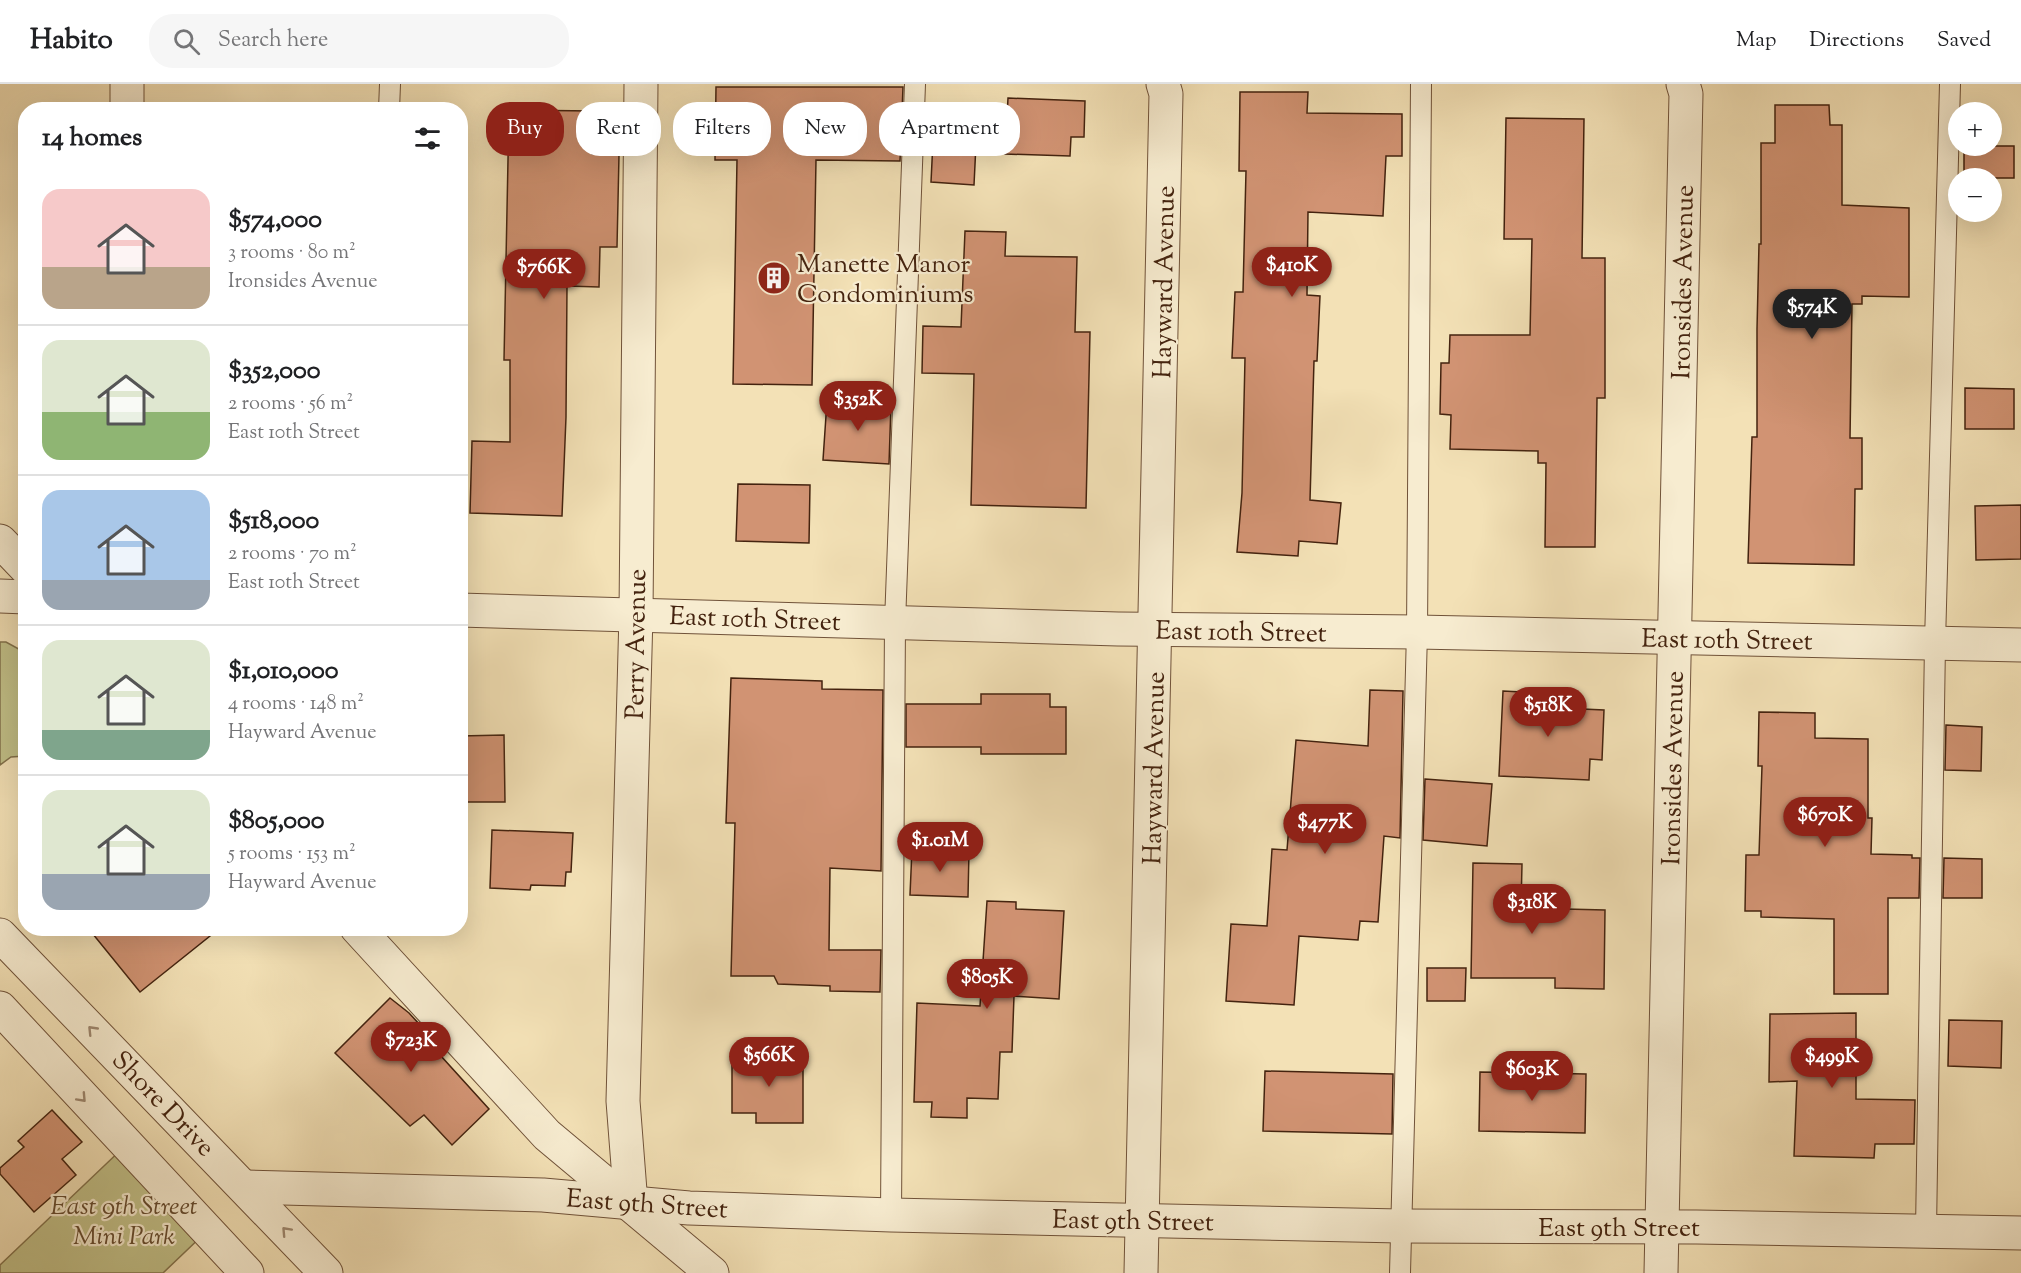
<!DOCTYPE html>
<html lang="en">
<head>
<meta charset="utf-8">
<style>
  :root { --surface:#fff; --page:#f6f6f6; --text:#202124; --muted:#757577; --line:#e0e0e0; --accent:#8f2418 }
  body { margin:0; font-family:"Sorts Mill Goudy",serif; background:var(--page); color:var(--text); height:100vh; display:flex; flex-direction:column; font-size:22px; white-space:nowrap }
  * { box-sizing:border-box; margin:0 }
  p { font-size:20px; color:var(--muted) }
  .icon { flex:none; width:33px; height:33px; fill:none; stroke:currentColor; stroke-width:2; stroke-linecap:round; stroke-linejoin:round }
  .map { position:relative; flex:1; overflow:hidden }
  .side { position:absolute; left:18px; top:18px; width:450px; height:834px; display:flex; flex-direction:column; background:var(--surface); border-radius:24px; box-shadow:0 6px 24px #0002 }
  .side>* { flex:none }
  .hud { position:absolute; left:486px; top:18px; width:570px; height:54px; display:flex; gap:12px }
  .tools { position:absolute; left:1948px; top:18px; display:grid; gap:12px }
  .tools a { display:grid; place-items:center; width:54px; height:54px; border-radius:50%; background:var(--surface); box-shadow:0 6px 24px #0002; font-size:30px }
  .price { position:absolute; translate:-50% -51px; padding:0 14px; border-radius:21px; background:var(--accent); color:#fff; font-size:20px; line-height:39px; filter:drop-shadow(0 2px 3px #0008) }
  .price::after { content:''; position:absolute; left:50%; top:36px; width:18px; height:14px; margin-left:-9px; background:inherit; clip-path:polygon(0 0,100% 0,50% 100%) }
  .price.current { background:#222; color:#fff }
  ul { padding:0; list-style:none }
  li { display:flex; align-items:center; gap:18px; height:150px; padding:0 24px }
  li+li { border-top:2px solid var(--line) }
  li span { display:grid; place-items:center; flex:none; width:168px; height:120px; border-radius:18px; color:#555 }
  li>.icon { margin-inline-start:auto }
  span .icon { width:72px; height:72px; fill:#fffc; stroke-width:1 }
  li b { font-size:26px }
  h2 { display:flex; justify-content:space-between; align-items:center; height:72px; padding:0 24px; font-size:26px }
  .tag { padding:0 21px; border-radius:24px; background:var(--surface); box-shadow:0 6px 24px #0002; font-size:21px; line-height:54px }
  .tag.current { background:var(--accent); color:#fff }
  header { display:flex; align-items:center; gap:36px; box-sizing:border-box; height:84px; padding:0 30px; background:var(--surface); border-bottom:2px solid var(--line) }
  header strong { font-size:28px }
  nav { display:flex; gap:33px; margin-inline-start:auto; font-size:21px }
  .search { width:420px; height:54px; background:var(--page); display:flex; align-items:center; gap:15px; box-sizing:border-box; padding:0 21px; border-radius:24px; color:var(--muted); font-size:22px }
  .map>svg:first-child { display:block }
</style>
</head>
<body>
<header>
<strong>Habito</strong>
<div class="search"><svg class="icon" aria-label="search" viewBox="0 0 24 24"><circle cx="10" cy="10" r="6"/><path d="M15 15l6 6"/></svg>Search here</div>
<nav><a>Map</a><a>Directions</a><a>Saved</a></nav>
</header>
<div class="map">
<svg width="2021" height="1189" viewBox="0 0 2021 1189">
  <rect width="100%" height="100%" fill="#f3e1b6"/>
  <filter id="stains"><feTurbulence type="fractalNoise" baseFrequency=".00333" numOctaves="4"/><feColorMatrix values="0 0 0 0 .2 0 0 0 0 .09 0 0 0 0 .02 0 0 0 .5 -.17"/></filter>
  <radialGradient id="worn" r=".72"><stop offset=".6" stop-color="#630" stop-opacity="0"/><stop offset="1" stop-color="#630" stop-opacity=".3"/></radialGradient>
  <!-- green -->
  <g fill="#c2c189" stroke="#83724c" stroke-width="1.5">
    <path d="M 0,558 L 6,558 L 26,569 L 25,672 L 11,673 L 0,681 Z"/>
    <path d="M 126,1061 L 207,1147 L 163,1189 L 0,1189 L 0,1181 Z"/>
  </g>
  <!-- building -->
  <g fill="#d19373" stroke="#44230f" stroke-width="1.5">
    <path d="M 716,3 L 903,3 L 900,77 L 816,76 L 812,301 L 733,300 L 737,76 L 715,76 Z"/>
    <path d="M 1240,8 L 1308,8 L 1307,29 L 1402,30 L 1402,72 L 1386,72 L 1383,132 L 1308,128 L 1307,211 L 1320,212 L 1317,277 L 1314,277 L 1310,416 L 1341,419 L 1337,460 L 1299,457 L 1298,472 L 1237,468 L 1242,409 L 1245,274 L 1232,274 L 1235,208 L 1243,208 L 1246,87 L 1239,87 Z"/>
    <path d="M 1008,14 L 1085,17 L 1084,53 L 1071,53 L 1070,72 L 1005,70 Z"/>
    <path d="M 1775,21 L 1829,21 L 1830,41 L 1842,41 L 1842,121 L 1909,124 L 1909,213 L 1862,212 L 1862,220 L 1852,220 L 1850,354 L 1862,354 L 1862,405 L 1855,405 L 1854,481 L 1748,479 L 1752,353 L 1757,353 L 1757,245 L 1759,160 L 1761,160 L 1761,59 L 1775,59 Z"/>
    <path d="M 509,26 L 593,27 L 592,70 L 619,71 L 617,163 L 600,163 L 599,203 L 567,202 L 566,333 L 562,432 L 470,429 L 472,357 L 510,358 L 510,276 L 504,276 Z"/>
    <path d="M 1506,34 L 1584,35 L 1582,174 L 1605,174 L 1605,314 L 1597,314 L 1595,463 L 1545,463 L 1546,379 L 1538,379 L 1538,367 L 1450,365 L 1451,331 L 1440,330 L 1441,279 L 1449,279 L 1450,251 L 1530,251 L 1532,155 L 1504,155 Z"/>
    <path d="M 933,57 L 976,60 L 974,101 L 931,98 Z"/>
    <rect x="1964" y="62" width="50" height="32"/>
    <path d="M 965,147 L 1006,148 L 1005,172 L 1077,173 L 1075,248 L 1090,248 L 1086,424 L 971,421 L 974,290 L 922,289 L 923,242 L 961,243 Z"/>
    <path d="M 1965,304 L 2014,305 L 2014,345 L 1965,345 Z"/>
    <path d="M 827,317 L 891,320 L 889,380 L 823,376 Z"/>
    <path d="M 738,400 L 810,401 L 809,459 L 736,457 Z"/>
    <path d="M 2021,421 L 2021,475 L 1976,476 L 1975,422 Z"/>
    <path d="M 731,594 L 822,597 L 822,605 L 883,606 L 881,787 L 830,784 L 829,866 L 881,866 L 880,908 L 830,907 L 830,902 L 778,900 L 774,892 L 731,892 L 735,739 L 726,739 Z"/>
    <path d="M 1370,606 L 1403,607 L 1400,754 L 1384,752 L 1378,838 L 1360,837 L 1358,856 L 1299,852 L 1294,921 L 1226,917 L 1231,840 L 1267,842 L 1272,765 L 1287,766 L 1296,656 L 1368,662 Z"/>
    <path d="M 1503,607 L 1561,610 L 1560,624 L 1604,626 L 1602,676 L 1590,675 L 1589,696 L 1499,692 Z"/>
    <path d="M 981,610 L 1050,610 L 1050,623 L 1066,623 L 1066,670 L 981,670 L 981,663 L 906,663 L 906,620 L 981,620 Z"/>
    <path d="M 1759,628 L 1815,629 L 1815,654 L 1868,655 L 1868,734 L 1872,734 L 1871,770 L 1912,771 L 1912,774 L 1920,774 L 1919,814 L 1888,814 L 1888,910 L 1834,910 L 1834,835 L 1761,833 L 1761,827 L 1745,827 L 1746,771 L 1759,771 L 1762,682 L 1758,682 Z"/>
    <path d="M 1946,641 L 1982,643 L 1981,687 L 1945,686 Z"/>
    <path d="M 504,651 L 505,718 L 460,718 L 460,652 Z"/>
    <path d="M 1425,695 L 1492,700 L 1487,762 L 1423,756 Z"/>
    <path d="M 492,746 L 573,749 L 571,788 L 566,788 L 565,802 L 531,801 L 530,806 L 490,804 Z"/>
    <path d="M 912,765 L 969,767 L 968,813 L 910,811 Z"/>
    <path d="M 1944,774 L 1982,775 L 1982,814 L 1943,814 Z"/>
    <path d="M 1473,779 L 1522,780 L 1521,824 L 1605,826 L 1604,905 L 1555,904 L 1555,894 L 1471,894 Z"/>
    <path d="M 987,817 L 1016,818 L 1016,825 L 1064,827 L 1059,915 L 1014,912 L 1012,968 L 1000,968 L 998,1015 L 967,1014 L 967,1034 L 931,1033 L 932,1018 L 914,1018 L 917,919 L 980,922 Z"/>
    <path d="M 88,844 L 220,844 L 140,908 Z"/>
    <path d="M 1427,884 L 1466,884 L 1465,917 L 1427,917 Z"/>
    <path d="M 390,914 L 409,929 L 432,954 L 441,972 L 489,1025 L 452,1061 L 424,1031 L 410,1042 L 335,969 Z"/>
    <path d="M 1856,929 L 1856,1015 L 1915,1016 L 1914,1060 L 1875,1060 L 1874,1074 L 1794,1072 L 1797,997 L 1769,998 L 1770,930 Z"/>
    <path d="M 1949,936 L 2002,937 L 2001,984 L 1948,982 Z"/>
    <path d="M 732,972 L 803,972 L 803,1039 L 756,1039 L 756,1029 L 732,1029 Z"/>
    <path d="M 1265,987 L 1393,990 L 1392,1050 L 1263,1047 Z"/>
    <path d="M 1480,988 L 1586,990 L 1585,1049 L 1479,1047 Z"/>
    <path d="M 52,1026 L 82,1058 L 62,1075 L 76,1091 L 34,1128 L 0,1090 L 0,1084 L 24,1063 L 18,1057 Z"/>
  </g>
  <g fill="none" stroke-linecap="round" stroke-linejoin="round">
    <!-- service casing -->
    <g stroke="#705239" stroke-width="22">
      <g id="service">
        <path d="M 389,26 L 390,0"/>
        <path d="M 891,1131 L 895,539 L 915,0"/>
        <path d="M 1926,1147 L 1935,559 L 1950,0"/>
        <path d="M 1400,1189 L 1417,548 L 1421,0"/>
      </g>
    </g>
    <!-- minor casing -->
    <g stroke="#705239" stroke-width="35">
      <g id="minor">
        <path d="M 127,26 L 127,0"/>
        <path d="M 0,457 L 26,484"/>
        <path d="M 0,512 L 26,513"/>
        <path d="M 460,526 L 1118,545 L 1417,548 L 2021,561"/>
        <path d="M 357,844 L 547,1051 L 712,1189"/>
        <path d="M 0,851 L 326,1189"/>
        <path d="M 0,924 L 247,1189"/>
        <path d="M 245,1103 L 543,1111 L 689,1124 L 891,1131 L 1400,1142 L 1697,1143 L 2021,1149"/>
        <path d="M 631,1120 L 623,1017 L 636,530 L 641,0"/>
        <path d="M 1141,1189 L 1166,10 L 1163,0"/>
        <path d="M 1661,1189 L 1686,10 L 1683,0"/>
      </g>
    </g>
    <!-- service -->
    <use href="#service" stroke="#f7ecd0" stroke-width="20"/>
    <!-- minor -->
    <use href="#minor" stroke="#f7ecd0" stroke-width="33"/>
  </g>
  <!-- one-way arrows -->
  <defs><path id="oneway-chevron" d="M-2-3.5L2.5 0L-2 3.5" fill="none" stroke-width="1.6" stroke-linecap="round" stroke-linejoin="round" transform="scale(1.5)"/></defs>
  <g stroke="#9e8870">
    <use href="#oneway-chevron" transform="translate(92 946) rotate(-134)"/>
    <use href="#oneway-chevron" transform="translate(82 1014) rotate(47)"/>
    <use href="#oneway-chevron" transform="translate(286 1147) rotate(-133)"/>
  </g>
  <!-- icons -->
  <defs>
    <g id="building-disc" transform="scale(1.725)"><circle r="9.5" fill="#8f2418" stroke="#f7ecd0"/><path d="M-4-6H4V6H1V3H-1V6H-4ZM-2.5-4.3h1.7v1.8h-1.7ZM.8-4.3h1.7v1.8H.8ZM-2.5-1h1.7V.8h-1.7ZM.8-1h1.7V.8H.8Z" fill="#fff"/></g>
  </defs>
  <g fill-rule="evenodd">
    <use href="#building-disc" x="774" y="194"/>
  </g>
  <g text-anchor="middle" stroke-width="4.5" stroke-linejoin="round" paint-order="stroke">
    <!-- poi labels -->
    <g font-size="26" fill="#44230f" stroke="#f7ecd0" text-anchor="start">
      <text x="797" y="188">Manette Manor<tspan x="797" dy="30">Condominiums</tspan></text>
    </g>
    <!-- street labels -->
    <g font-size="26" fill="#44230f" stroke="#f7ecd0">
      <text transform="translate(1163 198) rotate(-89)" y="9">Hayward Avenue</text>
      <text transform="translate(1682 198) rotate(-89)" y="9">Ironsides Avenue</text>
      <text transform="translate(755 534) rotate(2)" y="9">East 10th Street</text>
      <text transform="translate(1241 547) rotate(1)" y="9">East 10th Street</text>
      <text transform="translate(1727 555) rotate(1)" y="9">East 10th Street</text>
      <text transform="translate(635 560) rotate(-89)" y="9">Perry Avenue</text>
      <text transform="translate(1153 684) rotate(-89)" y="9">Hayward Avenue</text>
      <text transform="translate(1672 684) rotate(-89)" y="9">Ironsides Avenue</text>
      <text transform="translate(164 1019) rotate(46)" y="9">Shore Drive</text>
      <text transform="translate(647 1119) rotate(4)" y="9">East 9th Street</text>
      <text transform="translate(1133 1136) rotate(1)" y="9">East 9th Street</text>
      <text x="1619" y="1152">East 9th Street</text>
    </g>
    <!-- park labels -->
    <g font-size="26" font-style="italic" fill="#644a2e" stroke="#f7ecd0">
      <text x="124" y="1130">East 9th Street<tspan x="124" dy="30">Mini Park</tspan></text>
    </g>
  </g>
  <rect width="100%" height="100%" filter="url(#stains)"/>
  <rect width="100%" height="100%" fill="url(#worn)"/>
</svg>
<div class="tools">
<a>+</a>
<a>−</a>
</div>
<b class="price" style="left:1292px;top:214px">$410K</b>
<b class="price" style="left:544px;top:216px">$766K</b>
<b class="price current" style="left:1812px;top:256px">$574K</b>
<b class="price" style="left:858px;top:348px">$352K</b>
<b class="price" style="left:1548px;top:654px">$518K</b>
<b class="price" style="left:1825px;top:764px">$670K</b>
<b class="price" style="left:1325px;top:771px">$477K</b>
<b class="price" style="left:940px;top:789px">$1.01M</b>
<b class="price" style="left:1532px;top:851px">$318K</b>
<b class="price" style="left:987px;top:926px">$805K</b>
<b class="price" style="left:411px;top:989px">$723K</b>
<b class="price" style="left:769px;top:1004px">$566K</b>
<b class="price" style="left:1832px;top:1005px">$499K</b>
<b class="price" style="left:1532px;top:1018px">$603K</b>
<div class="hud">
<a class="tag current">Buy</a>
<a class="tag">Rent</a>
<a class="tag">Filters</a>
<a class="tag">New</a>
<a class="tag">Apartment</a>
</div>
<section class="side">
<h2>14 homes<svg class="icon" aria-label="filters" viewBox="0 0 24 24"><path d="M4 7h16M4 17h16"/><circle cx="9" cy="7" r="2"/><circle cx="15" cy="17" r="2"/></svg></h2>
<ul>
<li><span style="background:linear-gradient(#f6c9c9 65%,#b9a48a 0)"><svg class="icon" aria-label="home" viewBox="0 0 24 24"><path d="M3 11l9-7 9 7M6 9v11h12V9"/></svg></span><div><b>$574,000</b><p>3 rooms · 80 m²</p><p>Ironsides Avenue</p></div></li>
<li><span style="background:linear-gradient(#dfe7d0 60%,#8fb573 0)"><svg class="icon" aria-label="home" viewBox="0 0 24 24"><path d="M3 11l9-7 9 7M6 9v11h12V9"/></svg></span><div><b>$352,000</b><p>2 rooms · 56 m²</p><p>East 10th Street</p></div></li>
<li><span style="background:linear-gradient(#a9c7e8 75%,#9aa5b1 0)"><svg class="icon" aria-label="home" viewBox="0 0 24 24"><path d="M3 11l9-7 9 7M6 9v11h12V9"/></svg></span><div><b>$518,000</b><p>2 rooms · 70 m²</p><p>East 10th Street</p></div></li>
<li><span style="background:linear-gradient(#dfe7d0 75%,#7fa58c 0)"><svg class="icon" aria-label="home" viewBox="0 0 24 24"><path d="M3 11l9-7 9 7M6 9v11h12V9"/></svg></span><div><b>$1,010,000</b><p>4 rooms · 148 m²</p><p>Hayward Avenue</p></div></li>
<li><span style="background:linear-gradient(#dfe7d0 70%,#9aa5b1 0)"><svg class="icon" aria-label="home" viewBox="0 0 24 24"><path d="M3 11l9-7 9 7M6 9v11h12V9"/></svg></span><div><b>$805,000</b><p>5 rooms · 153 m²</p><p>Hayward Avenue</p></div></li>
</ul>
</section>
</div>
</body>
</html>
